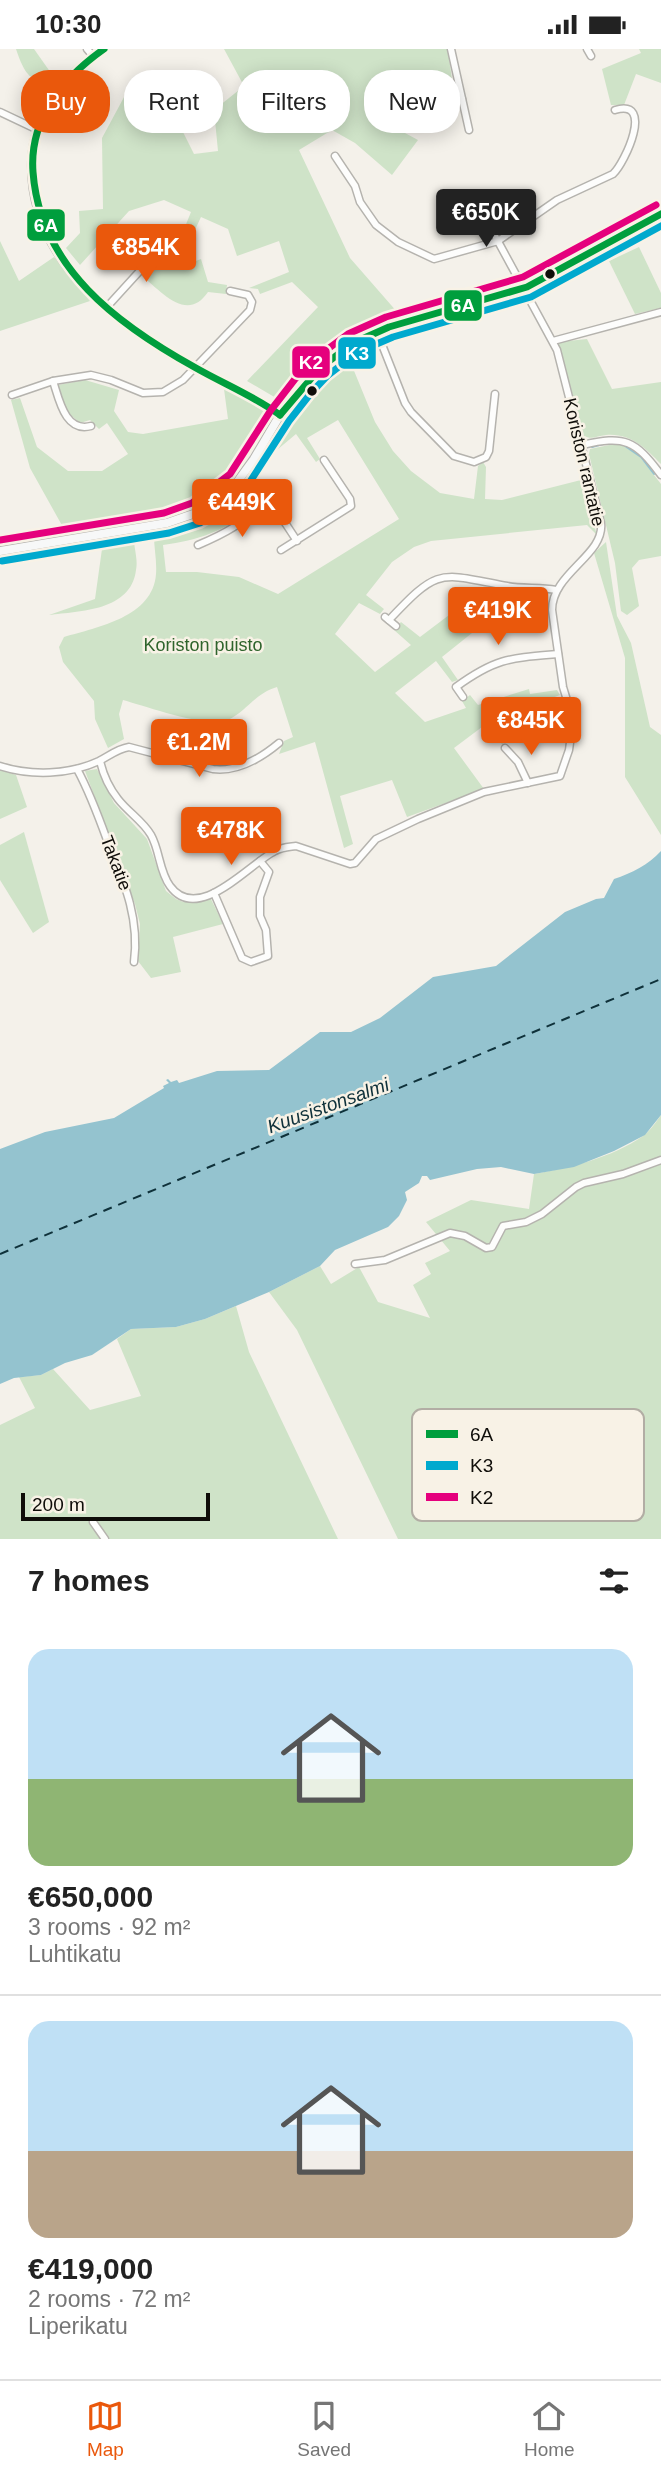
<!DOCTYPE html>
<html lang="en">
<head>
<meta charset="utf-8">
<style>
  :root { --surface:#fff; --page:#f2f2f2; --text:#222; --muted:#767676; --line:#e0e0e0; --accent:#ea580c }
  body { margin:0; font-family:Helvetica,sans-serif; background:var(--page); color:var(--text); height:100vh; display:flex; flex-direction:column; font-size:26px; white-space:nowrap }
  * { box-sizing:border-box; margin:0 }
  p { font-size:23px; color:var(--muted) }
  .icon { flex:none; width:38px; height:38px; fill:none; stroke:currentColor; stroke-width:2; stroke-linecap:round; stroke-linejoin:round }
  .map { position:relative; height:1490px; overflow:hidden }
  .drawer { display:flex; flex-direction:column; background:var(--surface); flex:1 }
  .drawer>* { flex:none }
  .top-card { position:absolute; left:21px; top:21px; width:620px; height:63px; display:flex; gap:14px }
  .scale { position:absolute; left:21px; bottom:18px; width:189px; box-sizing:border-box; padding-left:7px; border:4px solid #0f0d09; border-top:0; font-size:19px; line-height:24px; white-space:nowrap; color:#0f0d09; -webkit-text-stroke:5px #f8f2e6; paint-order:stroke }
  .price { position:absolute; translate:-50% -60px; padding:0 16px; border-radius:7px; background:var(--accent); color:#fff; font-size:23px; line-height:46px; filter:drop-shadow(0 2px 4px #0008) }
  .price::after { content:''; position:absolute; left:50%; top:42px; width:21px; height:16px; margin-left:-10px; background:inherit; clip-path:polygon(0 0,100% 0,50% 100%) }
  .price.active { background:#222; color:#fff }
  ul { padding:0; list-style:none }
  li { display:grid; align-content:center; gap:14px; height:371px; padding:0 28px }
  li+li { border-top:2px solid var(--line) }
  li span { display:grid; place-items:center; height:217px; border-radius:21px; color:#555 }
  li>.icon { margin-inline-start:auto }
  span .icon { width:126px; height:126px; fill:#fffc; stroke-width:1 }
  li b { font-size:30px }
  h2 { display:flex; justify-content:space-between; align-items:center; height:84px; padding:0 28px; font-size:30px }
  .tag { padding:0 24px; border-radius:28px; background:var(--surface); box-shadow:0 4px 18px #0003; font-size:24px; line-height:63px }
  .tag.active { background:var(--accent); color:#fff }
  .status { display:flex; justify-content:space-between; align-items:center; height:49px; padding:0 35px; background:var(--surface); direction:ltr }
  .status svg { height:19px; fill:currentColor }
  .tab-bar { display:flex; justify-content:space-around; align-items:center; height:98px; border-top:2px solid var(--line); background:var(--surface); font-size:19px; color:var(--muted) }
  .tab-bar a { display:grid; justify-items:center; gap:4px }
  .tab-bar .active { color:var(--accent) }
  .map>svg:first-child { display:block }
</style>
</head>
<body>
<div class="status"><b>10:30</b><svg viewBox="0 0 49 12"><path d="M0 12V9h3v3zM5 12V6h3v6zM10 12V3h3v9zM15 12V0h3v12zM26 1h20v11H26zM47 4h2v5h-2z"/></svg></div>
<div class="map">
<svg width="661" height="1490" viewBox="0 0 661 1490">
  <rect width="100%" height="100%" fill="#f4f1ea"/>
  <!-- green -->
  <g fill="#cfe3c8">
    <path d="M 16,0 L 34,0 L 58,34 L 54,41 C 29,29 25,27 16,0 Z"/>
    <path d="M 224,0 L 448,0 L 454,46 L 412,24 L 388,66 L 392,77 L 418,91 L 392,126 L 355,94 L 332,81 L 299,101 L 350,209 L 398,264 C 347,278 312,313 276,349 L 247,332 L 318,258 L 292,233 L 260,245 L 258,240 L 249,239 L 289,223 L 279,192 L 237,207 L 228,180 L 201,168 L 187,198 L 178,195 L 191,163 L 164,151 L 129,162 L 80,216 L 66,199 L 80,184 L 79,162 L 103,160 L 102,89 L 130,37 L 171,59 L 194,105 L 218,102 L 214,61 L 244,37 Z"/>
    <path d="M 639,0 L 661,0 L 661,34 L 636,25 L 624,56 L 611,56 L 602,20 L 641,4 Z"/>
    <path d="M 0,192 L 19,232 L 54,208 L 90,252 L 0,282 Z"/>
    <path d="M 639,198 L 661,244 L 661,259 L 635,265 L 609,212 Z"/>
    <path d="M 164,206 L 177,206 L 182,217 L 201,210 L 208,233 L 227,236 L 226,245 L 208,243 C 187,274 162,243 142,227 L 158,209 Z"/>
    <path d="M 587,290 L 612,340 L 661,333 L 661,415 C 645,399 631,384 606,386 C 597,387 592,391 584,387 L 558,293 Z"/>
    <path d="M 350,312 L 375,373 L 393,402 L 411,422 L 440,444 L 474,450 L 478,417 L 483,413 L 486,418 L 485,450 L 502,451 L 581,431 L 597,486 L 587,476 L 431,492 L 414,498 L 392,513 L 366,546 L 384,560 L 380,565 L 359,554 L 335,585 L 375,623 L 411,596 L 394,581 L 401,573 L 420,588 L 457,560 L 481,569 L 521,570 L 521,577 L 477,580 L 442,608 L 458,631 L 452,633 L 436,612 L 395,644 L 425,673 L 466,659 L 462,652 L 470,646 L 478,656 L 529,640 L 530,645 L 557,641 L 560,646 L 490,672 L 505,692 L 502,695 L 486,675 L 454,699 L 484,740 L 407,768 L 392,731 L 340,747 L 353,795 L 344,799 L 315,693 L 279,705 L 284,692 L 293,688 L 277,638 C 254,645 247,662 228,671 C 209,680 145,657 123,651 L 119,665 L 124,690 L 108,699 L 95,670 L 94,652 L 63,613 L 59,598 L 64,588 C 98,578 153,568 156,525 C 157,512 154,499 154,487 C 188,479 214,466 242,446 L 257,455 C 229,481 200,491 163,496 L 166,523 L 197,523 L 239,528 L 278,545 L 399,470 L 338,371 L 307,389 L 320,410 L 316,413 L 296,385 L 271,406 L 248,438 L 244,433 L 289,361 L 309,343 L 324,321 L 330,315 Z"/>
    <path d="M 85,331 L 119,341 L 114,362 L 128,383 L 143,385 L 228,370 L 224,340 L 267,361 C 260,375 254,391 246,404 C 206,466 129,468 64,480 L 30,419 L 11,351 L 20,349 L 37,398 L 68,422 L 102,422 L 128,405 L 107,374 L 99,380 L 90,371 L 80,374 L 67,363 L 58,336 Z"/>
    <path d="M 619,394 L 639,407 L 661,435 L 661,507 L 639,511 L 632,519 L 639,557 L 627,566 L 621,562 L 615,514 L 589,405 L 590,400 Z"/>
    <path d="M 134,493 C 135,502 138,513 136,521 C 131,562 80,562 49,566 L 95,550 L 102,500 Z"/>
    <path d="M 606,493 L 617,567 L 631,594 L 650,678 L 661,686 L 661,786 L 625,728 L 625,609 L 594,504 Z"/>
    <path d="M 97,720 L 114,754 L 147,790 L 166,842 L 176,850 L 183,853 L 210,848 L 223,875 L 173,888 L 181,923 L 151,929 L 138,912 L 140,875 L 135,855 L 85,722 Z"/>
    <path d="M 0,721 L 16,726 L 27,758 L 0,770 Z"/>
    <path d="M 24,783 L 49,873 L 33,884 L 0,831 L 0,796 Z"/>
    <path d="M 661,1066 L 661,1490 L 398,1490 L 297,1281 L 269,1243 L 320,1217 L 331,1235 L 359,1218 L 378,1253 L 430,1269 L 413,1236 L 431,1225 L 425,1214 L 450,1202 L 426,1173 L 471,1151 L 529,1160 L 534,1125 C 572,1118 611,1109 643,1087 C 650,1082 656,1073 661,1066 Z"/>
    <path d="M 236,1257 L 249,1303 L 338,1490 L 0,1490 L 0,1376 L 35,1359 L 19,1328 L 41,1326 L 53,1320 L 90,1361 L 141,1347 L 117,1290 L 131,1280 L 176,1278 L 205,1270 Z"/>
  </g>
  <!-- water -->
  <path fill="#94c3cf" d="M 661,802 L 661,1066 L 645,1086 L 614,1102 L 574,1118 L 534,1125 L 501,1118 L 477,1120 L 430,1131 L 427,1127 L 422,1127 L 419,1134 L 405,1143 L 407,1151 L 399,1167 L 388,1178 L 335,1201 L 320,1217 L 269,1243 L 205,1270 L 176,1278 L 131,1280 L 92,1306 L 65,1314 L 41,1326 L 14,1329 L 0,1335 L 0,1100 L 45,1083 L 114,1069 L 164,1039 L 163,1037 L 169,1034 L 166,1031 L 168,1030 L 171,1033 L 177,1031 L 179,1034 L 217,1022 L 269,1021 L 320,983 L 351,983 L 380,969 L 433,928 L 496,917 L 565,863 L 596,850 L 604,849 L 614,830 C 632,824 648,816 661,802 Z"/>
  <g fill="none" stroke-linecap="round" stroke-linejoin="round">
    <!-- stream -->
    <g stroke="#94c3cf" stroke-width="2">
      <path d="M 625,397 L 641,408 L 654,425"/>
      <path d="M 592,398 L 603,395"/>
    </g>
    <!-- ferry -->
    <path stroke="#0f313a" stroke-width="2" stroke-dasharray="9 7" stroke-linecap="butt" d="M 0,1205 L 661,930"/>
    <!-- street casing -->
    <g stroke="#b5b3ae" stroke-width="9">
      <g id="street">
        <path d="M 87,0 L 93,7"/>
        <path d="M 451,0 L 469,81"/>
        <path d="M 587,0 L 591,7"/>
        <path d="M 0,63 L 38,81"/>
        <path d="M 431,79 L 437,63 L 462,50"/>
        <path d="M 335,107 L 355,137 L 360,153 L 376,176 L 398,193 L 434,210 L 498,192 L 557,151 L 613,125 C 625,114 655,49 615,61"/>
        <path d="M 106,259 L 157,203 L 172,200 L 187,205"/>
        <path d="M 377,283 L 405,354 L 411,363 L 454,407 L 474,413 L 486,408 L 489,402 L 495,345"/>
        <path d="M 553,292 L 661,263"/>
        <path d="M 12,346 L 53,332"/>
        <path d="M 91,377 C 65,384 59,350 53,332 L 91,326 L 111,331 L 143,344 L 163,343 L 183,331 L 250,261 L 252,253 L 248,246 L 230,242"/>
        <path d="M 582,396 C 625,386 635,391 661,426"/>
        <path d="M 235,435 L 278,463 L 297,492"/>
        <path d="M 198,496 C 224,485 245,474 263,453"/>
        <path d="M 281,501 L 351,457 L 350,450 L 324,411"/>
        <path d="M 385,568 L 396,577"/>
        <path d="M 389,571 C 439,518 438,524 507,537 C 523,540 540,538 556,541"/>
        <path d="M 463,648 L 456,638 C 496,609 510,609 558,605"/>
        <path d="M 505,699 L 518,713 L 528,734"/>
        <path d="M 100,712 C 103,725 110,740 118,750 C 128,763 143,772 151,786 C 160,802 159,822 170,837 C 198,876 250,814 275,802 C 282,798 289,798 296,797 L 350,815 L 355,814 L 376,790 L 418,770 L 484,743 L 560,727 L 569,701 L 573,671 L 563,638 L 552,561 C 552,524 605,506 601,474 L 557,301 L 488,174 L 480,149"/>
        <path d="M 0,717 C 31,727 69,726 99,712 C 109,707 117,700 129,698 L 213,720 C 237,723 261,709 279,694"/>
        <path d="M 77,720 C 89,742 98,766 107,791 C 123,831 140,868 134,913"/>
        <path d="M 214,844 L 242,909 L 251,913 L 268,907 L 266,881 L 260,867 L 260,848 L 269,823 L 260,812"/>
        <path d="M 355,1215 L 385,1211 L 450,1184 L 465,1187 L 486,1199 L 492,1198 L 503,1177 L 526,1173 L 542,1165 L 576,1138 L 584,1134 L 623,1125 L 661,1111"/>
        <path d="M 93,1473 L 105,1490"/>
      </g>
    </g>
    <!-- secondary casing -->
    <g stroke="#b5b3ae" stroke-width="10">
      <g id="secondary">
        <path d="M 104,0 C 66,25 34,64 32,111 C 28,211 118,277 197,320 C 224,335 255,347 280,366"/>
        <path d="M 0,502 L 167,474 L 196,464 L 208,457 L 238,432 L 254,410 L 280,366 L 303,337 L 320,319 L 353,294 L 389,278 L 527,238 L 661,165"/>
      </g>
    </g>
    <!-- street -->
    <use href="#street" stroke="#fdfdfc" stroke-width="6"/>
    <!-- secondary -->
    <use href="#secondary" stroke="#f7f8f8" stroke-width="8"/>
    <!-- bus-1 casing -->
    <g stroke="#f8f2e6" stroke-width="12">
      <g id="bus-1">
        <path d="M 104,0 C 63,29 29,70 33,123 C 40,219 118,276 196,319 C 224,335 254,347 280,366"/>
        <path d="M 280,366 L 320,319 L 353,294 L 389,278 L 527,238 L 661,165"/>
      </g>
    </g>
    <!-- bus-2 casing -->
    <g stroke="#f8f2e6" stroke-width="12">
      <path id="bus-2" d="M 2,512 L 169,484 L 200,474 L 214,466 L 246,439 L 289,372 L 311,344 L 327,327 L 358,303 L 393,288 L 531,248 L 661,177"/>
    </g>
    <!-- bus-3 casing -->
    <g stroke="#f8f2e6" stroke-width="12">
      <path id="bus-3" d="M 0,491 L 164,464 L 192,454 L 230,425 L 271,361 L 295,330 L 313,311 L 348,285 L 386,268 L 523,228 L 656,156"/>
    </g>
    <!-- bus-1 -->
    <use href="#bus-1" stroke="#009e3d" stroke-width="7"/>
    <!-- bus-2 -->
    <use href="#bus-2" stroke="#00a9ce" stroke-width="7"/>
    <!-- bus-3 -->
    <use href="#bus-3" stroke="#e5007d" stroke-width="7"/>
  </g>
  <!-- markers -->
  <g fill="#0f0d09" stroke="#f8f2e6" stroke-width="2.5">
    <circle cx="550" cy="225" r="6"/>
    <circle cx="312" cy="342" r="6"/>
  </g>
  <g text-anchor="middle" stroke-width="5" stroke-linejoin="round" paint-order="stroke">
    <!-- street labels -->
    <g font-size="18" fill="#0f0d09" stroke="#f8f2e6">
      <text transform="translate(584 413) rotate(77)" y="6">Koriston rantatie</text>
      <text transform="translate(116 814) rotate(69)" y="6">Takatie</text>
    </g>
    <!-- park labels -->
    <g font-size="18" fill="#2f642c" stroke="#f8f2e6">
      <text x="203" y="602">Koriston puisto</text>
    </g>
    <!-- water labels -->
    <g font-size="19" font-style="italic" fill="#0f313a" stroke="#f8f2e6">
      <text transform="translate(328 1056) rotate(-20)" y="7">Kuusistonsalmi</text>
    </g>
  </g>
  <!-- legend -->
  <rect x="412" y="1360" width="232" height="112" rx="10" fill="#f8f2e6" stroke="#b2ada4" stroke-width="2"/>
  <rect x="426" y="1381" width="32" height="8" fill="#009e3d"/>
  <rect x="426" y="1412" width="32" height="9" fill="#00a9ce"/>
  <rect x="426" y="1444" width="32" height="8" fill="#e5007d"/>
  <g font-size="19" fill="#0f0d09">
    <text x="470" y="1392">6A</text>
    <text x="470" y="1423">K3</text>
    <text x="470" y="1455">K2</text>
  </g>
  <g stroke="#f8f2e6" stroke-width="2.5">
    <rect x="26" y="159" width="40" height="34" rx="7" fill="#009e3d"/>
    <rect x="443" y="240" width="40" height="33" rx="7" fill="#009e3d"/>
    <rect x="337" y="287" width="40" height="34" rx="7" fill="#00a9ce"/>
    <rect x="291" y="296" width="40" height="34" rx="7" fill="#e5007d"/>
  </g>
  <g font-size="19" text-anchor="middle" font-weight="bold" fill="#fff">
    <text x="46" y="183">6A</text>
    <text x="463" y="263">6A</text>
    <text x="357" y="311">K3</text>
    <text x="311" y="320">K2</text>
  </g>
</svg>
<div class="scale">200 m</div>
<b class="price active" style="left:486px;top:200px">€650K</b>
<b class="price" style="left:146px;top:235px">€854K</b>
<b class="price" style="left:242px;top:490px">€449K</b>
<b class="price" style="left:498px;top:598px">€419K</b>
<b class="price" style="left:531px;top:708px">€845K</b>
<b class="price" style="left:199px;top:730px">€1.2M</b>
<b class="price" style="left:231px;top:818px">€478K</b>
<div class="top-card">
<a class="tag active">Buy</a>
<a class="tag">Rent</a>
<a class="tag">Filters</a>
<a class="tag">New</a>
</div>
</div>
<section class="drawer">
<h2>7 homes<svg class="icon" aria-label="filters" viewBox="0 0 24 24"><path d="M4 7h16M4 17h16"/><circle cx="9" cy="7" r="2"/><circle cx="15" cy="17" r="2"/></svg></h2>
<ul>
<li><span style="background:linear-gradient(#bfe0f5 60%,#8fb573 0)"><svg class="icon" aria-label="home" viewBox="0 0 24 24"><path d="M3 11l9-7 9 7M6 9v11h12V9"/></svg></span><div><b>€650,000</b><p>3 rooms · 92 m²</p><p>Luhtikatu</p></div></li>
<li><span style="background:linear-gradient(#bfe0f5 60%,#b9a48a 0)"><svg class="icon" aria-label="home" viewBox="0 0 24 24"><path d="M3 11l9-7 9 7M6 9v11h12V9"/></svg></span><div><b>€419,000</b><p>2 rooms · 72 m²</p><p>Liperikatu</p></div></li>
</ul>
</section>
<nav class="tab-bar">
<a class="active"><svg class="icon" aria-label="map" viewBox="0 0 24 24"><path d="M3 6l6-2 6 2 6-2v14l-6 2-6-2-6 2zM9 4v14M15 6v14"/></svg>Map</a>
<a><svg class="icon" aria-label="saved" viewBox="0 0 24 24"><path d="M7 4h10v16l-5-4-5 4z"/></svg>Saved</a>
<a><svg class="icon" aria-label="home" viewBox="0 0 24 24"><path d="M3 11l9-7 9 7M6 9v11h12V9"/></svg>Home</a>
</nav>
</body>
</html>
